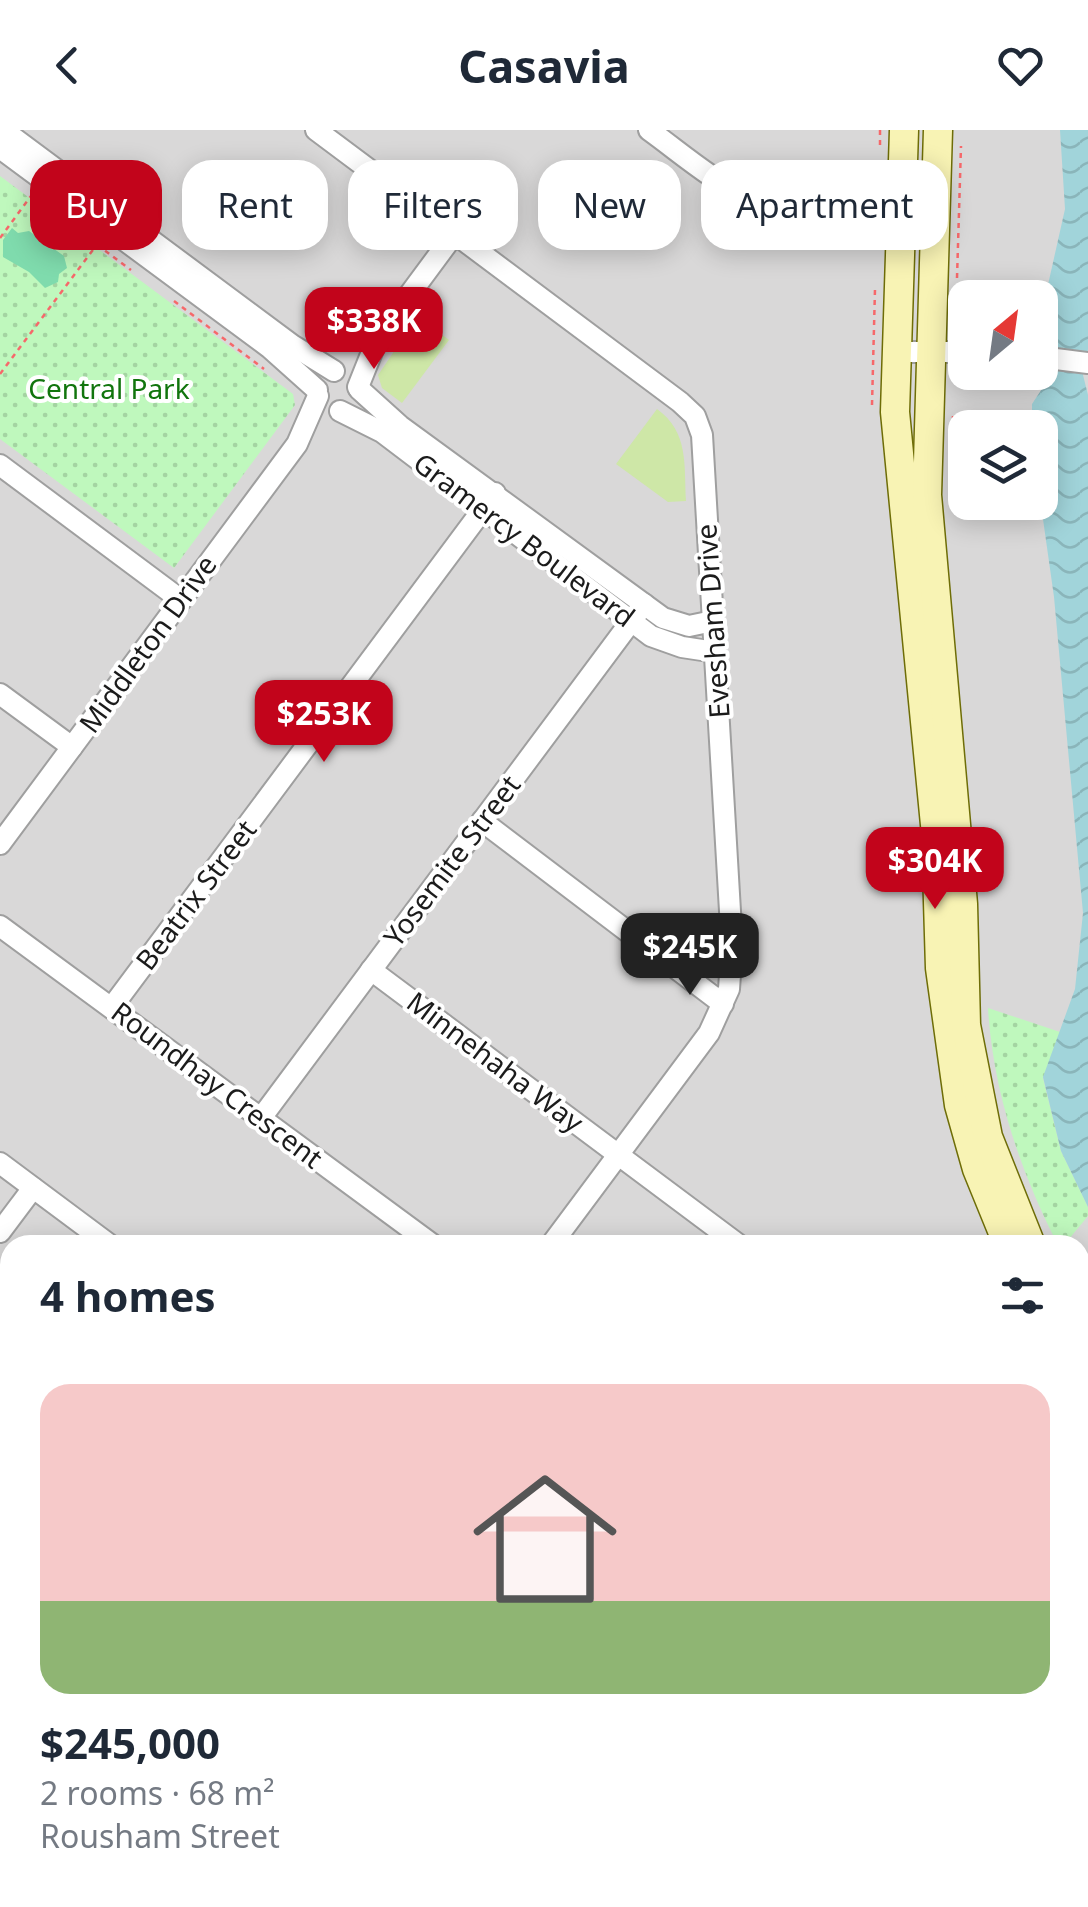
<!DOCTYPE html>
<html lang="en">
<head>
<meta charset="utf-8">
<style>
  :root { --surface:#fff; --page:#f2f2f3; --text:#1f2937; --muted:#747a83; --accent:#c2041b }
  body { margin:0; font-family:"Noto Sans",sans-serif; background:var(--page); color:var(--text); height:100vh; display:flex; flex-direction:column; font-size:38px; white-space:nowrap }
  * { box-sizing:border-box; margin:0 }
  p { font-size:32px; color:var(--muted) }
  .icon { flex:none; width:55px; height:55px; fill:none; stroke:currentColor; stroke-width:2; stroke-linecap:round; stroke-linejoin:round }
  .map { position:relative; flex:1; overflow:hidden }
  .sheet { position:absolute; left:0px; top:1105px; width:1090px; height:672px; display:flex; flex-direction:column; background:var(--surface); border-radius:30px 30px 0 0; box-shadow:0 5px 25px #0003 }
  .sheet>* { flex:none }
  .top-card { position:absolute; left:30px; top:30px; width:1030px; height:90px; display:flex; gap:20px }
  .needle { width:65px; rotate:29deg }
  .controls { position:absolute; left:948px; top:150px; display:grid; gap:20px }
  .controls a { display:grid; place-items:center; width:110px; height:110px; border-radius:20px; background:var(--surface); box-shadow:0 5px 25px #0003; font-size:50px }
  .price { position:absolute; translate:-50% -85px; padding:0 22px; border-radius:20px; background:var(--accent); color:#fff; font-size:32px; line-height:65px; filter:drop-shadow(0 2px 5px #0008) }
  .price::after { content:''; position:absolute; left:50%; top:60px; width:30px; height:22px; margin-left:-15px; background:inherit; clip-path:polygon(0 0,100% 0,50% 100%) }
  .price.on { background:#222; color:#fff }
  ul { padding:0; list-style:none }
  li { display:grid; align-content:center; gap:20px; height:530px; padding:0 40px }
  li span { display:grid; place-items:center; height:310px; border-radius:30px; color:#555 }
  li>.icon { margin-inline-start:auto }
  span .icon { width:180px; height:180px; fill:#fffc; stroke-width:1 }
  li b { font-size:42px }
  h2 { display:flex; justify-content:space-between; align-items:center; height:120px; padding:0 40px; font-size:42px }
  .chip { padding:0 35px; border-radius:30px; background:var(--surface); box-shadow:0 5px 25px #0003; font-size:35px; line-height:90px }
  .chip.on { background:var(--accent); color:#fff }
  header { display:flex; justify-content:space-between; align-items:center; height:130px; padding:0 40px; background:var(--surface); font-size:45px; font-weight:700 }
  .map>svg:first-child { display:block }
</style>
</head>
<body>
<header><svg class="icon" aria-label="back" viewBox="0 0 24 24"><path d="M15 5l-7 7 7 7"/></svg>Casavia<svg class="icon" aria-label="heart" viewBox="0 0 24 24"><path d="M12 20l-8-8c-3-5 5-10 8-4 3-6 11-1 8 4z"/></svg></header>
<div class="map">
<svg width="1088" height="1777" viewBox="0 0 1088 1777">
  <defs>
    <pattern id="park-dots" width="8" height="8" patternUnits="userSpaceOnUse" patternTransform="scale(2.5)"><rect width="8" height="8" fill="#bff8bd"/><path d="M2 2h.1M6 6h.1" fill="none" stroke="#a4d4a2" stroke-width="1.8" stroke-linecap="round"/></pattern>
    <pattern id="water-waves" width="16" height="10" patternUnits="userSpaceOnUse" patternTransform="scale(2.5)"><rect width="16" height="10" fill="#a1d4da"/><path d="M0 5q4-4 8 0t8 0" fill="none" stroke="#8ab5ba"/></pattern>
  </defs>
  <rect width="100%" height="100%" fill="#ede7e1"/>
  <!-- residential -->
  <path fill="#d9d8d8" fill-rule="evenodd" d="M 0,0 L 1088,0 L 1088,1777 L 0,1777 ZM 965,168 L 1040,168 L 1040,242 L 965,242 ZM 965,298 L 1040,298 L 1040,372 L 965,372 ZM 10,1115 L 1080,1115 L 1080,1768 L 10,1768 Z"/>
  <!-- grass -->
  <g fill="#cee7a7">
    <path d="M 418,186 L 449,210 L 402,273 L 382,258 L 378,245 Z"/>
    <path d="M 657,279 C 689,302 684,335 686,371 L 668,372 L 616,334 Z"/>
  </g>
  <!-- park -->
  <g fill="url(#park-dots)">
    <path d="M 0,46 L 293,264 L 295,275 L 174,438 L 0,309 Z"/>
    <path d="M 988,878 L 1063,903 L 1043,948 L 1061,1021 L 1088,1077 L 1088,1086 L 1064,1115 L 1058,1115 C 1020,1041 993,961 988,878 Z"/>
    <path d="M 0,1715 L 10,1723 L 10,1768 L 257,1768 L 242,1777 L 0,1777 Z"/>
  </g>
  <!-- pitch -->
  <path fill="#7fdbad" d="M 12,98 L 18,103 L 29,101 L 64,126 L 67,138 L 59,144 L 58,152 L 45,158 L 29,142 L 3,127 L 3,110 Z"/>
  <!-- water -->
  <g fill="url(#water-waves)">
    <path d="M 1060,0 L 1088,0 L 1088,219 L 1083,245 L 1088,265 L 1088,1077 L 1061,1021 L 1043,947 L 1075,859 L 1083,783 L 1054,467 L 1040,368 L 1040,298 L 1032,298 L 1032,274 L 1051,245 L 1056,216 L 1043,177 L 1065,79 Z"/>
    <path d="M 10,1747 L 10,1768 L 157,1768 L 146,1777 L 13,1777 L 0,1769 L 0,1757 Z"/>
  </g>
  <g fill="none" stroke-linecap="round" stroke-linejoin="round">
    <!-- street casing -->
    <g stroke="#9f9f9f" stroke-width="24">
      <g id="street">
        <path d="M 3,0 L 292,215 L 334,241"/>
        <path d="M 316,0 L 680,272 L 695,286 L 702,305 L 732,815 L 729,859 L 709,903 L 551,1115"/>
        <path d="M 649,0 C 678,21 707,46 738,63 C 796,96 873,92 937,91"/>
        <path d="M 0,18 L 270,218 L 317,260"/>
        <path d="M 896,222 L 965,222"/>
        <path d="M 1040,227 L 1088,233"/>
        <path d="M 358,257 L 378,207 L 455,103"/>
        <path d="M 359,259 L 400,296 L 663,488 L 689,496 L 713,491"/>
        <path d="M 340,281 L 382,302 L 651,506 L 682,517 L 715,522"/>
        <path d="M 0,335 L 181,470"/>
        <path d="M 0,564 L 72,617"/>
        <path d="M 482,691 L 723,874"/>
        <path d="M 0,714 L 297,314 L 318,266"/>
        <path d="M 0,796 L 433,1115"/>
        <path d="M 371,840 L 739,1115"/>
        <path d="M 112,877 L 495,363"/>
        <path d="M 261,988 L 644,474"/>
        <path d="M 0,1033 L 110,1115"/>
        <path d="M 0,1102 L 33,1058"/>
        <path d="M 1080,1280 L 1088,1275"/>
        <path d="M 0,1441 L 10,1448"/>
        <path d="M 1080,1507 L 1088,1514"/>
        <path d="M 0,1688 L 10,1696"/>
        <path d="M 438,1768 L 451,1777"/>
        <path d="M 772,1768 L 783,1777"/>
      </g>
    </g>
    <!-- secondary casing -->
    <g stroke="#6e6d07" stroke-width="31">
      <g id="secondary">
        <path d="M 904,0 L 895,282 L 936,705 L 940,838 L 959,975 L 977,1039 L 1008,1115"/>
        <path d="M 938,0 L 927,365 L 963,774 L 966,895 L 988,1007 L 1031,1115"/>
        <path d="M 1080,1202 L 1088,1211"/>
        <path d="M 1088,1236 L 1088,1257"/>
      </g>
    </g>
    <!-- path -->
    <g stroke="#f6686a" stroke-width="2.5" stroke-dasharray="5 5" stroke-linecap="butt">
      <path d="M 880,0 L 880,17"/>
      <path d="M 73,97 L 131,140"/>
      <path d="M 0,108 L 31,66"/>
      <path d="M 957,148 L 961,16"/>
      <path d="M 174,171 L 264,239"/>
      <path d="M 0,244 L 95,117"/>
      <path d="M 872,275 L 875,159"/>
      <path d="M 952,318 L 953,286"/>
      <path d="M 1080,1160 L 1088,1172"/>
      <path d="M 411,1768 L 421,1776"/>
      <path d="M 156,1777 L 175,1768"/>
    </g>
    <!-- street -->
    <use href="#street" stroke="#fff" stroke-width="20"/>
    <!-- secondary -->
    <use href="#secondary" stroke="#f8f3b4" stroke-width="28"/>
  </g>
  <g text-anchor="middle" stroke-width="8" stroke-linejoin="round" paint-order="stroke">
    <!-- park labels -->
    <g font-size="28" fill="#11750d" stroke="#fff">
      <text x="109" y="269">Central Park</text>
    </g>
    <!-- street labels -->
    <g font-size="28" fill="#1b1b1b" stroke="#fff">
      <text transform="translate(524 410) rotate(37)" y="10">Gramercy Boulevard</text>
      <text transform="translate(713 491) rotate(-94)" y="10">Evesham Drive</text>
      <text transform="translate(148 514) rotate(-54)" y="10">Middleton Drive</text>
      <text transform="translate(452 731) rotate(-53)" y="10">Yosemite Street</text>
      <text transform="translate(196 765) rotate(-53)" y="10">Beatrix Street</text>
      <text transform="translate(495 932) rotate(37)" y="10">Minnehaha Way</text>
      <text transform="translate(217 955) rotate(37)" y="10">Roundhay Crescent</text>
    </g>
  </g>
</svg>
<div class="controls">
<a><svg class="needle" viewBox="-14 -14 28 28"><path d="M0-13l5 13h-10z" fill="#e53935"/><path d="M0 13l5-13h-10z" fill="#747a83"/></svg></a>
<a><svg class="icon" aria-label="layers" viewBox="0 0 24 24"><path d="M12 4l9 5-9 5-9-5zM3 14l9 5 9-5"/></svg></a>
</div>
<b class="price" style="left:374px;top:242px">$338K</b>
<b class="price" style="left:324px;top:635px">$253K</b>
<b class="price" style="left:935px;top:782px">$304K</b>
<b class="price on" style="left:690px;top:868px">$245K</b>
<div class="top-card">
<a class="chip on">Buy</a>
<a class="chip">Rent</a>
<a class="chip">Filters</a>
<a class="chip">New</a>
<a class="chip">Apartment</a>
</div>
<section class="sheet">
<h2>4 homes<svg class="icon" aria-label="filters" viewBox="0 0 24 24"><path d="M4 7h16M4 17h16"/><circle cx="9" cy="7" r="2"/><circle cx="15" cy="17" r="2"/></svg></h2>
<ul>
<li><span style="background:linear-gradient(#f6c9c9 70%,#8fb573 0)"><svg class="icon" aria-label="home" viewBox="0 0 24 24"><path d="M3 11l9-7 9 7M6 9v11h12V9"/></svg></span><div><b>$245,000</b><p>2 rooms · 68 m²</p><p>Rousham Street</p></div></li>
</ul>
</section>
</div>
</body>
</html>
